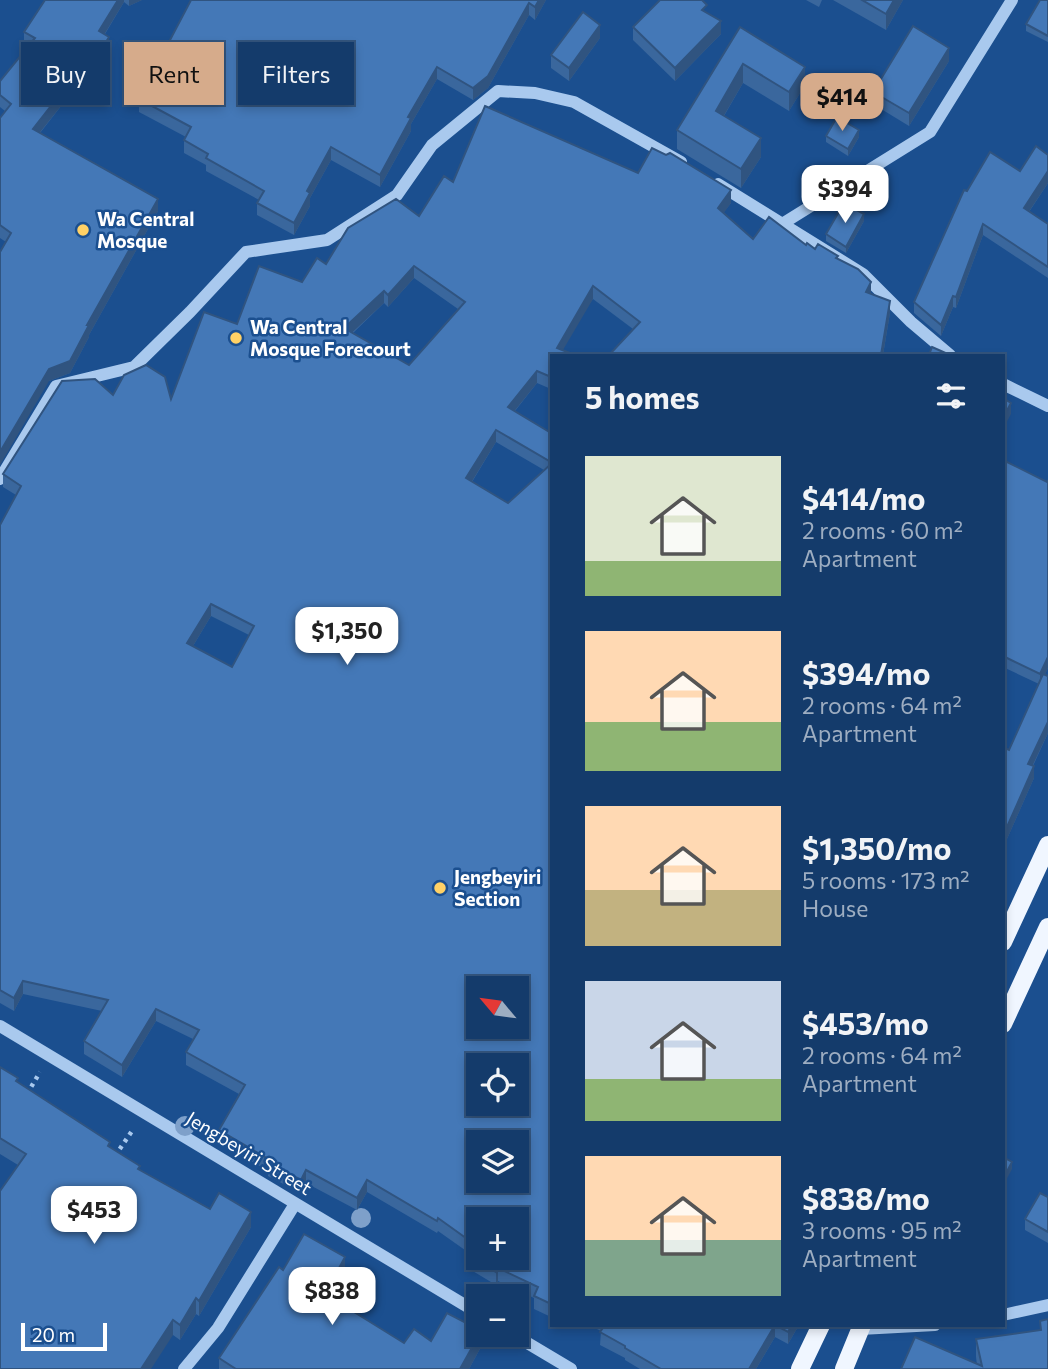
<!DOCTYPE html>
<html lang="en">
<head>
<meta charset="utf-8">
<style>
  :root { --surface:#143b6b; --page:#214673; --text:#f1f3f6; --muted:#9dadc1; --line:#33557e; --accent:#d6ab8b }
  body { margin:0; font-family:Commissioner,sans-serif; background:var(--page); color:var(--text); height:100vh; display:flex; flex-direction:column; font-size:26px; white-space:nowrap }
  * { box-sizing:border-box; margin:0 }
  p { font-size:23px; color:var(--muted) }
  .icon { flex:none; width:38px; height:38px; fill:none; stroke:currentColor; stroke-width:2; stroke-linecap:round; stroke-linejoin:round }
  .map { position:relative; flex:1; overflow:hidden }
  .panel { position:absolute; left:550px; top:354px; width:455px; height:973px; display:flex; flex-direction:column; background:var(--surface); border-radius:0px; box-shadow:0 4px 10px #0003,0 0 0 2px var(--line) }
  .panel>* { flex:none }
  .hud { position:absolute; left:21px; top:42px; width:424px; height:63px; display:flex; gap:14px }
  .needle { width:46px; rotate:299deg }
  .tools { position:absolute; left:466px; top:976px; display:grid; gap:14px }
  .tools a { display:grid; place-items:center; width:63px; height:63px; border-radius:0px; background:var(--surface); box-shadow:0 4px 10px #0003,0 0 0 2px var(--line); font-size:35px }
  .scale { position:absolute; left:21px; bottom:18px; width:86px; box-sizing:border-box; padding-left:7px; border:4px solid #fff; border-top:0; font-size:19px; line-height:24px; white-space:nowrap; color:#fff; -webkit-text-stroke:5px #1b4f8f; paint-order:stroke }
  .price { position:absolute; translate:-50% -60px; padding:0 16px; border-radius:14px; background:#fff; color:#222; font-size:23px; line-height:46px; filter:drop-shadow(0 2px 4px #0008) }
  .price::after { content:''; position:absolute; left:50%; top:42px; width:21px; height:16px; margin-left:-10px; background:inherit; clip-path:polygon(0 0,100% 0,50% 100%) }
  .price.current { background:var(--accent); color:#111 }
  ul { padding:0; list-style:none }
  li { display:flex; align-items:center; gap:21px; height:175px; padding:0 35px }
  li span { display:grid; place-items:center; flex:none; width:196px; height:140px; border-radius:0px; color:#555 }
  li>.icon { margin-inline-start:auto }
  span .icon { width:84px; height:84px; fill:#fffc; stroke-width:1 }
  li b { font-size:30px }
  h2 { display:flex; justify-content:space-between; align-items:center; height:84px; padding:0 35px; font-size:30px }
  .chip { padding:0 24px; border-radius:0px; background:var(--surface); box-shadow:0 4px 10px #0003,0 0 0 2px var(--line); font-size:24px; line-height:63px }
  .chip.current { background:var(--accent); color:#111 }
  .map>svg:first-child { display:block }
</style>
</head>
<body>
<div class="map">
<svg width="1048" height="1369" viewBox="0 0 1048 1369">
  <rect width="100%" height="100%" fill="#1b4f8f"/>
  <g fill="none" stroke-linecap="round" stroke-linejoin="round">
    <!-- path -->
    <g stroke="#a9c9ee" stroke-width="4.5" stroke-dasharray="3.5 5" stroke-linecap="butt">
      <path d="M 27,1094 L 40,1072"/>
      <path d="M 115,1156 L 134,1128"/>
    </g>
    <!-- minor -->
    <g stroke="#a9c9ee" stroke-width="12">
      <path d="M 718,184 L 863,274 L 911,322 L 950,355"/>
      <path d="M 782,224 L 930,132 L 1012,0"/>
      <path d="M 1003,384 L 1048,406"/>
      <path d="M 0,479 L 56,386 L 134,367 L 190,312 L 246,252 L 327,240 L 397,195 L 432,145 L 498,91 L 535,93 L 574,102 L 681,162"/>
      <path d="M 0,1026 L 478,1313"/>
      <path d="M 1003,1315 L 1048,1305"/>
      <path d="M 860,1329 L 935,1325"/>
      <path d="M 514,1335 L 571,1369"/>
      <path d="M 184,1369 L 218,1328 L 295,1204"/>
    </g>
    <!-- major -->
    <g stroke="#f0f6ff" stroke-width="18">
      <path d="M 1003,942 L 1048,845"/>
      <path d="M 1003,1024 L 1048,927"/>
      <path d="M 800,1369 L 821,1325"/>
      <path d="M 844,1369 L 862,1325"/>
    </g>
  </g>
  <!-- trees -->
  <g fill="#7ea0ca">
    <circle cx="97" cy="95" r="10"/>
    <circle cx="185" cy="1126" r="10"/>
    <circle cx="361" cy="1218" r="10"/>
  </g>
  <!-- wall -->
  <g fill="#3a679d" fill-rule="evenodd">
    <path d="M 45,0 L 142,0 L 129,6 L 124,2 L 105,34 L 109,49 L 88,84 L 69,104 L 65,101 L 40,133 L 158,211 L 89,335 L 89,337 L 70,373 L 49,381 L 6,242 L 0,238 L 0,118 L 5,111 L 0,107 L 0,81 L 28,46 L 24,45 L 24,32 Z"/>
    <path d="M 191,0 L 546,0 L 535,20 L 529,15 L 488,88 L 473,100 L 437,79 L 411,124 L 411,131 L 380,187 L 331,160 L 310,198 L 310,206 L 294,235 L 257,215 L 257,203 L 259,200 L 206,171 L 206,165 L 184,153 L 184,140 L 186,137 L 139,112 L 139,99 Z"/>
    <path d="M 806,0 L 822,0 L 819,7 Z"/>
    <path d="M 833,0 L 903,0 L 886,30 Z"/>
    <path d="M 1048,0 L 1048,42 L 1026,31 L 1026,24 Z"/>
    <path d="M 707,13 L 721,34 L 675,81 L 633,40 L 633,27 Z"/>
    <path d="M 740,27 L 805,85 L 789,111 L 743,83 L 724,116 L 761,157 L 741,188 L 677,149 L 677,130 Z"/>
    <path d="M 600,38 L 569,81 L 551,68 L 551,55 Z"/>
    <path d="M 949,61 L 909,126 L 873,104 L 873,92 Z"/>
    <path d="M 826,136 L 859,137 L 848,156 L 826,142 Z"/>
    <path d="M 1048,155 L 1048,183 L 1029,212 L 1048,224 L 1048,278 L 983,235 L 956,308 L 953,307 L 941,336 L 914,313 L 914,302 L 967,191 L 1020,171 Z"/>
    <path d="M 638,173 L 731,203 L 723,213 L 753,239 L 806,245 L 838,259 L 890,313 L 883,355 L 609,355 L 633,329 L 593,299 L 551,355 L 551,389 L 537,383 L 515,411 L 551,433 L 551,1317 L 534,1309 L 534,1298 L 498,1281 L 496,1285 L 471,1270 L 471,1257 L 472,1255 L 438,1231 L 437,1233 L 367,1192 L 357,1210 L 306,1183 L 301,1193 L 268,1176 L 268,1171 L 219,1142 L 219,1130 L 239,1094 L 186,1065 L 186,1052 L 193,1039 L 156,1021 L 122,1077 L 84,1054 L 84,1041 L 102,1011 L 23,994 L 14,1011 L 0,1003 L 0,525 L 16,495 L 3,487 L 3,474 L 113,395 L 171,399 L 237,324 L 302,282 L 326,264 L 419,216 L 453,182 ZM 414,278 L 458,309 L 409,365 L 353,333 L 384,303 L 388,307 ZM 496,442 L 544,470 L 508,503 L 472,482 ZM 211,616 L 249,635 L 232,667 L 193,646 Z"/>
    <path d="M 864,221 L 846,253 L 826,241 L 826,234 Z"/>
    <path d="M 1003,460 L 1047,482 L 1048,480 L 1048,668 L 1045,674 L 1048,676 L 1048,733 L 1033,766 L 1034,778 L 1003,848 L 1003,747 L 1009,750 L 1039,684 L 1003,667 Z"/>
    <path d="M 0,1067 L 18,1082 L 110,1147 L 140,1170 L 210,1209 L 251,1227 L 199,1316 L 196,1314 L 180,1340 L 173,1335 L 18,1165 L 0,1154 Z"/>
    <path d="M 1048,1197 L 1048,1243 L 1025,1230 L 1025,1219 Z"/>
    <path d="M 283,1270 L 345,1273 L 331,1298 L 404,1343 L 431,1341 L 481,1335 L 481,1347 L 469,1369 L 219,1369 L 219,1358 Z"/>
    <path d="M 1040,1321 L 1048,1369 L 901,1369 L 977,1365 L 976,1357 L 976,1339 L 1040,1331 Z"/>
    <path d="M 589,1325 L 799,1325 L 788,1344 L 775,1337 L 756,1369 L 640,1369 L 625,1360 L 625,1358 L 600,1345 L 601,1331 Z"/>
  </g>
  <!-- shaded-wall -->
  <g fill="#305480">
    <path d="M 118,0 L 124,0 L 124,2 L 99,43 L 99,31 Z"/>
    <path d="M 129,0 L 142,0 L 129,6 Z"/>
    <path d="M 539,0 L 546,0 L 535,20 L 535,7 Z"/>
    <path d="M 894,0 L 903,0 L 886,30 L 886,14 Z"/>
    <path d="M 529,3 L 529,15 L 488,88 L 473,100 L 473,88 Z"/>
    <path d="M 721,21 L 721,34 L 675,81 L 675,68 Z"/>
    <path d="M 600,25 L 600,38 L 569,81 L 569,68 Z"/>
    <path d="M 109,37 L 109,49 L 88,84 L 69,104 L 69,92 Z"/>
    <path d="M 949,48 L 949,61 L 909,126 L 909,113 Z"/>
    <path d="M 743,64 L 743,83 L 716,129 L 716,111 Z"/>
    <path d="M 437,67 L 437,79 L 411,124 L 411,131 L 380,187 L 380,175 L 408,117 Z"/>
    <path d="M 805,67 L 805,85 L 789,111 L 789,92 Z"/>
    <path d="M 65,88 L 65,101 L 33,141 L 33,129 Z"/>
    <path d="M 859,130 L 859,137 L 848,156 L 848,149 Z"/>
    <path d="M 761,138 L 761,157 L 741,188 L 741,169 Z"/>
    <path d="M 331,147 L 331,160 L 310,198 L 310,206 L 294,235 L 294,223 L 307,191 Z"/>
    <path d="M 1048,171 L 1048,183 L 1024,219 L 1024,208 Z"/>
    <path d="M 731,190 L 731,203 L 718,221 L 718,208 Z"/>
    <path d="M 158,199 L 158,211 L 89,335 L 89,337 L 70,373 L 49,381 L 0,465 L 0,452 L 49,369 L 87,325 Z"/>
    <path d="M 864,214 L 864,221 L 846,253 L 846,247 Z"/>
    <path d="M 983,224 L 983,235 L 956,308 L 956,297 Z"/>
    <path d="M 414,266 L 414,278 L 388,307 L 388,295 Z"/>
    <path d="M 871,282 L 871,294 L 866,292 Z"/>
    <path d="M 593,286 L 593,299 L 560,355 L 557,348 Z"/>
    <path d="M 384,291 L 384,303 L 344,340 L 344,328 Z"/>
    <path d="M 953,296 L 953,307 L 941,336 L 941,325 Z"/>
    <path d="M 890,301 L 890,313 L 883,355 L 881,355 Z"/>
    <path d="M 537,371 L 537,383 L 508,419 L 508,407 Z"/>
    <path d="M 1011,403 L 1011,414 L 1003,429 L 1003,418 Z"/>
    <path d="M 496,430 L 496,442 L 466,491 L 466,478 Z"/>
    <path d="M 211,604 L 211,616 L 187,656 L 187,643 Z"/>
    <path d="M 1048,657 L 1048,668 L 1040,685 L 1040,674 Z"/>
    <path d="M 1048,722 L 1048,733 L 1028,775 L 1028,764 Z"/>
    <path d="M 1034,766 L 1034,778 L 1003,848 L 1003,836 Z"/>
    <path d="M 23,981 L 23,994 L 14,1011 L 14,998 Z"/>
    <path d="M 156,1009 L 156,1021 L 122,1077 L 122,1065 Z"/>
    <path d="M 1012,1162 L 1012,1169 L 1003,1186 L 1003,1179 Z"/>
    <path d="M 306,1170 L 306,1183 L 301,1193 L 301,1180 Z"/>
    <path d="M 367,1180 L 367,1192 L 357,1210 L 357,1198 Z"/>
    <path d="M 251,1212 L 251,1227 L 199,1316 L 199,1301 Z"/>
    <path d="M 345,1257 L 345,1273 L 325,1310 L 325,1294 Z"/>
    <path d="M 498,1268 L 498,1281 L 496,1285 L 496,1272 Z"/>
    <path d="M 196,1298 L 196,1314 L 180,1340 L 180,1325 Z"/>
    <path d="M 173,1320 L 173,1335 L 151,1369 L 141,1369 Z"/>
    <path d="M 775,1325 L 775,1337 L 756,1369 L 749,1369 Z"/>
    <path d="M 792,1325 L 799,1325 L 788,1344 L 788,1332 Z"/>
    <path d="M 479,1335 L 481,1335 L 481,1347 L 469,1369 L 460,1369 Z"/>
  </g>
  <!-- building -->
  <g fill="#4478b7" stroke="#305480" stroke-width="2" fill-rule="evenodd">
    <path d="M 45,0 L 118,0 L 99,31 L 109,37 L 88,72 L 69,92 L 65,88 L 33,129 L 158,199 L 87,325 L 89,325 L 70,361 L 49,369 L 0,452 L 0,252 L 11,233 L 0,225 L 0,118 L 11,104 L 0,95 L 0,81 L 35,38 L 24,32 Z"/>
    <path d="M 191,0 L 539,0 L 535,7 L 529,3 L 488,76 L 473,88 L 437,67 L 408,117 L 411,118 L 380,175 L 331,147 L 307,191 L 310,193 L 294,223 L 257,203 L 264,191 L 206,158 L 208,154 L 184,140 L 191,127 L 139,99 Z"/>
    <path d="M 660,0 L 702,0 L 707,5 L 702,10 L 721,21 L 675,68 L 633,27 Z"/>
    <path d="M 862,0 L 894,0 L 886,14 Z"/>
    <path d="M 1040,0 L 1048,0 L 1048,36 L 1026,24 Z"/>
    <path d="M 583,12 L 600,25 L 569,68 L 551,55 Z"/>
    <path d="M 913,26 L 949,48 L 909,113 L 873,92 Z"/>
    <path d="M 740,27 L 805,67 L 789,92 L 743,64 L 716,111 L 761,138 L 741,169 L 677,130 Z"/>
    <path d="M 485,106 L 638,173 L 652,148 L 666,155 L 670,153 L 731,190 L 718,208 L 753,239 L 769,217 L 806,245 L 807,243 L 815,249 L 818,244 L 838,256 L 836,258 L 858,269 L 871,282 L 866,292 L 890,301 L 881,355 L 879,354 L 878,355 L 609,355 L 640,322 L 593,286 L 557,348 L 575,355 L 551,355 L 551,377 L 537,371 L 508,407 L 551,433 L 551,462 L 496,430 L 466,478 L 508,503 L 551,464 L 551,1304 L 534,1296 L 538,1287 L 498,1268 L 496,1272 L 471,1257 L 477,1246 L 438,1218 L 437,1221 L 367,1180 L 357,1198 L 306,1170 L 301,1180 L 268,1163 L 270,1160 L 219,1130 L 245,1085 L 186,1052 L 199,1030 L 156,1009 L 122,1065 L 84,1041 L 108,1000 L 23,981 L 14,998 L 0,990 L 0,525 L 21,486 L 3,474 L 62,381 L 95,379 L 113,395 L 124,375 L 146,365 L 165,377 L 171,399 L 204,312 L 237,324 L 259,266 L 302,282 L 317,258 L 326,264 L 348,228 L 396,199 L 419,216 L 444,176 L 453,182 ZM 414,266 L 465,302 L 409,365 L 344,328 L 384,291 L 388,295 ZM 211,604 L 254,626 L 232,667 L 187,643 ZM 478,989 L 516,989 L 516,1027 L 478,1027 ZM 478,1066 L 516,1066 L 516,1104 L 478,1104 ZM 478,1143 L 516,1143 L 516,1181 L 478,1181 ZM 478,1220 L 516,1220 L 516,1258 L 478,1258 Z"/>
    <path d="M 837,117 L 859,130 L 848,149 L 826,136 Z"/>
    <path d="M 1036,146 L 1048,155 L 1048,171 L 1024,208 L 1048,224 L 1048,267 L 983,224 L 956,297 L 953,296 L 941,325 L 914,302 L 964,190 L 967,191 L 990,152 L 1020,171 Z"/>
    <path d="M 844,203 L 864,214 L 846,247 L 826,234 Z"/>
    <path d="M 932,347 L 950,355 L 929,355 Z"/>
    <path d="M 1003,398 L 1011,403 L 1003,418 Z"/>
    <path d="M 1003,460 L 1047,482 L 1048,480 L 1048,657 L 1040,674 L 1003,656 Z"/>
    <path d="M 1043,674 L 1048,676 L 1048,722 L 1028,764 L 1034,766 L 1003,836 L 1003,747 L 1009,750 Z"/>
    <path d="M 0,1067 L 18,1078 L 16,1081 L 110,1142 L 108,1146 L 140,1166 L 138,1169 L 210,1209 L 219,1193 L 251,1212 L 199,1301 L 196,1298 L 180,1325 L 173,1320 L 141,1369 L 0,1369 L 0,1191 L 26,1154 L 0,1138 Z"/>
    <path d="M 1003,1157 L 1012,1162 L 1003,1179 Z"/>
    <path d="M 1040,1193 L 1048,1197 L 1048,1232 L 1025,1219 Z"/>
    <path d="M 304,1234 L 345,1257 L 325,1294 L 404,1343 L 414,1329 L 431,1341 L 447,1313 L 478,1329 L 478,1335 L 479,1335 L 460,1369 L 236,1369 L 219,1358 L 279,1267 L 283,1270 Z"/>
    <path d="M 1048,1319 L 1048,1369 L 901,1369 L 915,1337 L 982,1366 L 976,1339 L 1041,1330 L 1040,1321 Z"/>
    <path d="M 605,1325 L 775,1325 L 749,1369 L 661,1369 L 625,1348 L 625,1346 L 600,1332 Z"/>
    <path d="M 775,1325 L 792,1325 L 788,1332 Z"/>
  </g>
  <!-- markers -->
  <g fill="#ffd166" stroke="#1b4f8f" stroke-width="2.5">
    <circle cx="83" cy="230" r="7"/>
    <circle cx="236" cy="338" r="7"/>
    <circle cx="440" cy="888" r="7"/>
  </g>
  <g text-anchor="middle" stroke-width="5" stroke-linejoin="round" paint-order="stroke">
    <!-- poi labels -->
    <g font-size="19" font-weight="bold" fill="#fff" stroke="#1b4f8f" text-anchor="start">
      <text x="97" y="226">Wa Central<tspan x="97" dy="22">Mosque</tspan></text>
      <text x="250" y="334">Wa Central<tspan x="250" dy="22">Mosque Forecourt</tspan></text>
      <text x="454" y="884">Jengbeyiri<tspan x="454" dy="22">Section</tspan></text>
    </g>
    <!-- street labels -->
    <g font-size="19" fill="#fff" stroke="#1b4f8f">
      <text transform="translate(249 1153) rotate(31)" y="7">Jengbeyiri Street</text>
    </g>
  </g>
</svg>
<div class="tools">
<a><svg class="needle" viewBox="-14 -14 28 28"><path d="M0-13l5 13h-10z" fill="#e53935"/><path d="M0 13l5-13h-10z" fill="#9dadc1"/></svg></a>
<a><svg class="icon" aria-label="locate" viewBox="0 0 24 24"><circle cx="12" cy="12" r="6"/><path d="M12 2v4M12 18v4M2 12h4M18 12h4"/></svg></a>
<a><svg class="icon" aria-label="layers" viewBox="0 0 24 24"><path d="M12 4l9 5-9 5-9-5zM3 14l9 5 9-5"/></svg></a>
<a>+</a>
<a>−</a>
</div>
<div class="scale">20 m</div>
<b class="price current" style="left:842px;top:133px">$414</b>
<b class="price" style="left:845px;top:225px">$394</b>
<b class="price" style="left:347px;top:667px">$1,350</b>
<b class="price" style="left:94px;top:1246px">$453</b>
<b class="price" style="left:332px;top:1327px">$838</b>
<div class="hud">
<a class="chip">Buy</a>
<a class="chip current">Rent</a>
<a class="chip">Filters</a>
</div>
<section class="panel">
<h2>5 homes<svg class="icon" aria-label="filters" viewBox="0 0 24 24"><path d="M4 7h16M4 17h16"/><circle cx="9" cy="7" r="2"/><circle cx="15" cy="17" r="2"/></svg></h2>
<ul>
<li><span style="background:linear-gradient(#dfe7d0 75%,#8fb573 0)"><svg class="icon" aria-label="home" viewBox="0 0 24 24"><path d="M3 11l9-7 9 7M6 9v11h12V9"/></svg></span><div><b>$414/mo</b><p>2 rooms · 60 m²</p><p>Apartment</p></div></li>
<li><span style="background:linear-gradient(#ffd9b3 65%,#8fb573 0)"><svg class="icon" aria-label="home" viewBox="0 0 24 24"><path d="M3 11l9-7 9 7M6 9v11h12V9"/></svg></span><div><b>$394/mo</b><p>2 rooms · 64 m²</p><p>Apartment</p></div></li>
<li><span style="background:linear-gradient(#ffd9b3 60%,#c2b280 0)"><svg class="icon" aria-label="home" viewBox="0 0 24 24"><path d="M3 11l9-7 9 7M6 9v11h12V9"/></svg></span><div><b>$1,350/mo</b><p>5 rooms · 173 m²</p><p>House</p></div></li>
<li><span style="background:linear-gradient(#c9d6e8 70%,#8fb573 0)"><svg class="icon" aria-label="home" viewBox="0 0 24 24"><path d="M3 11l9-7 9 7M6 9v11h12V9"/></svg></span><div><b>$453/mo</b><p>2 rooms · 64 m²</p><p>Apartment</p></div></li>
<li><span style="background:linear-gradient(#ffd9b3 60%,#7fa58c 0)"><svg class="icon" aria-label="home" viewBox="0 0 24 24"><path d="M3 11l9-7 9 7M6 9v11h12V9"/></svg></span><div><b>$838/mo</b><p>3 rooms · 95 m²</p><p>Apartment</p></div></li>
</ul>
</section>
</div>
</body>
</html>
